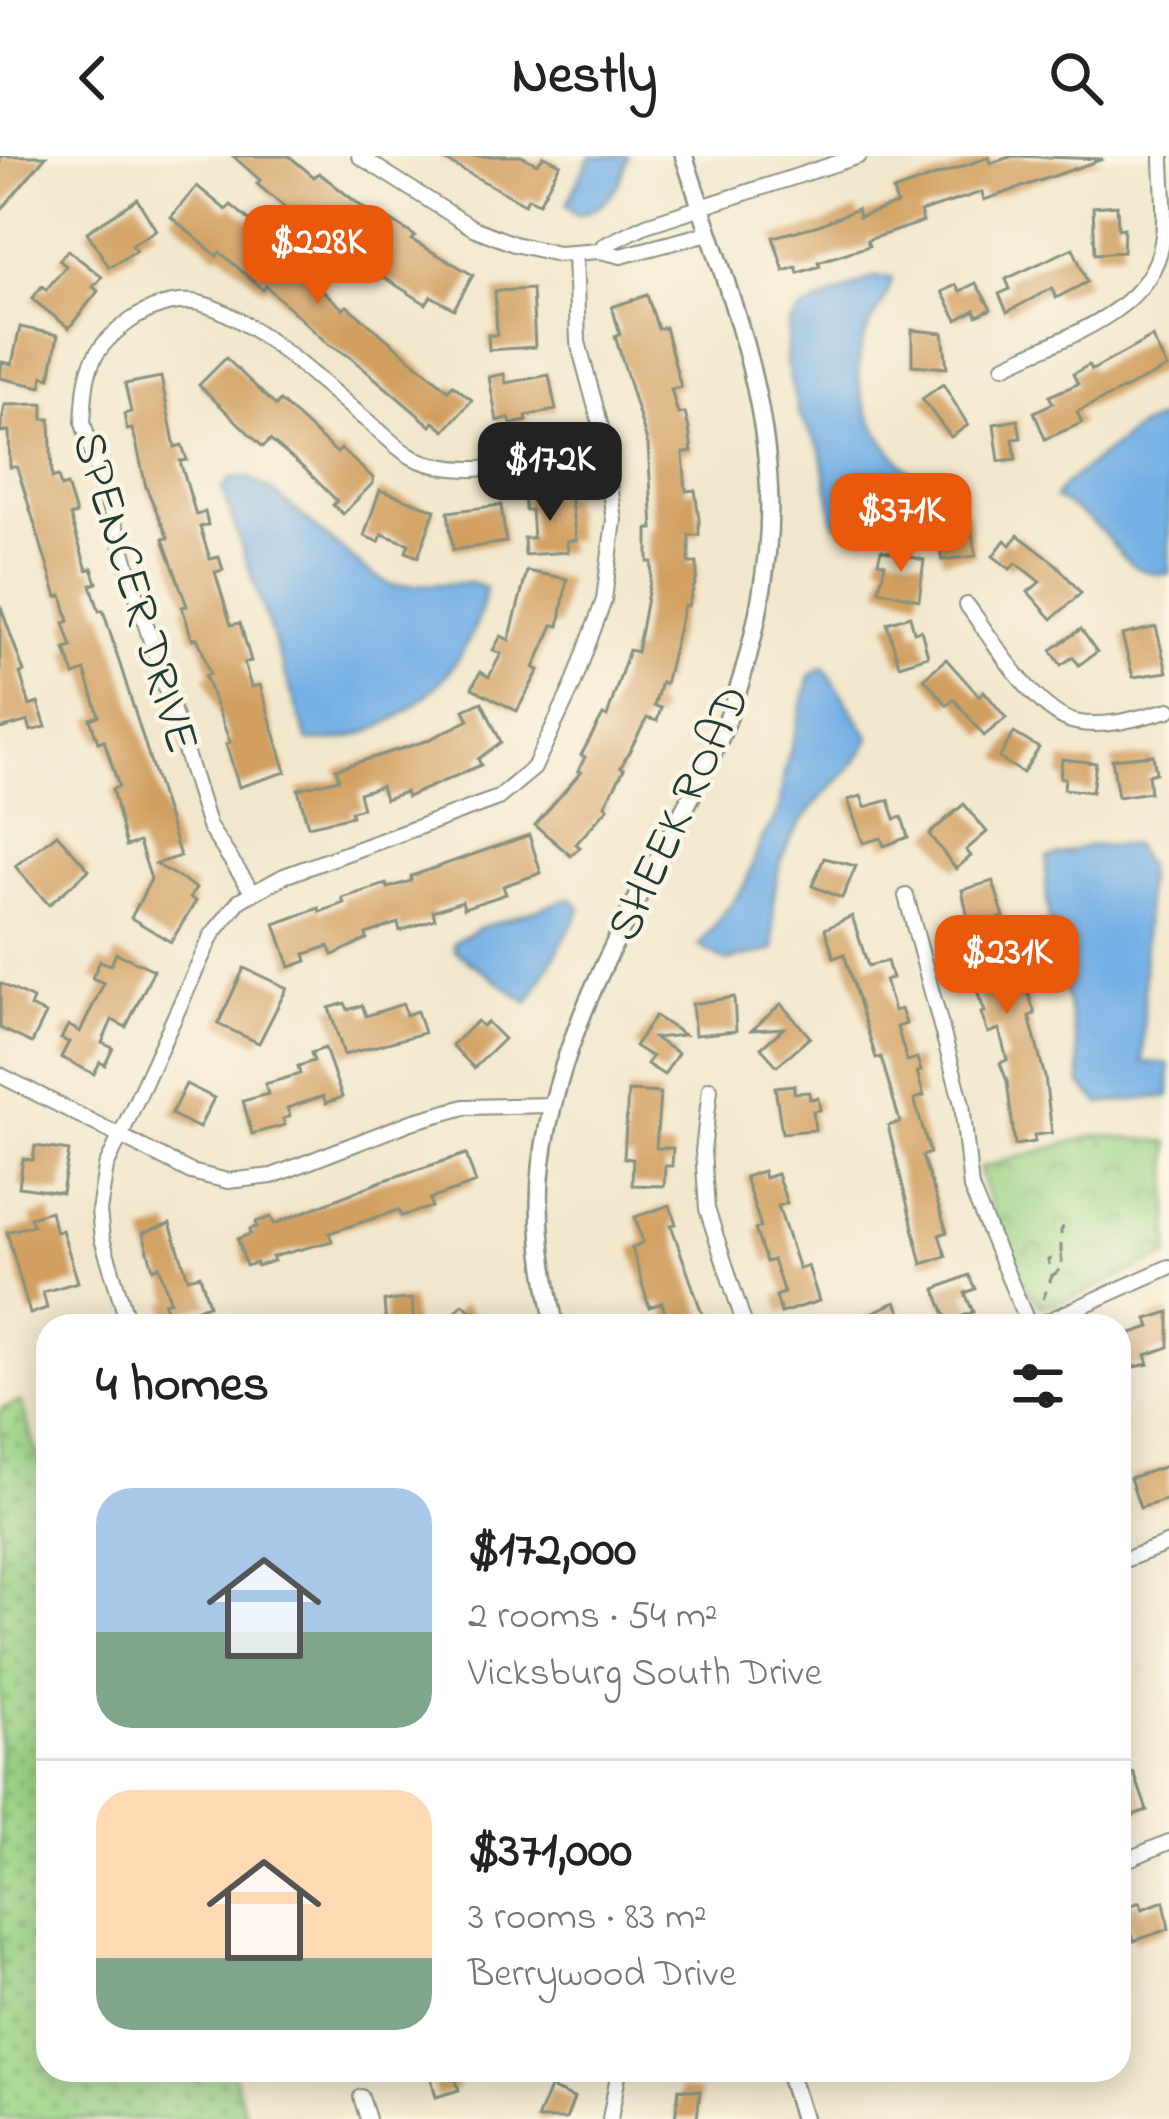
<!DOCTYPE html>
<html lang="en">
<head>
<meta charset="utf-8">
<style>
  :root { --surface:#fff; --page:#f6f6f6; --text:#222; --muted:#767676; --line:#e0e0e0; --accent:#ea580c }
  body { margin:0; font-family:"Indie Flower",sans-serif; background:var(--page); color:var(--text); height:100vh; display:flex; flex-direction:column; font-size:45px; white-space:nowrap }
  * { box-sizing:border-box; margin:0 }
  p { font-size:39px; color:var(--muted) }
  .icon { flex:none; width:66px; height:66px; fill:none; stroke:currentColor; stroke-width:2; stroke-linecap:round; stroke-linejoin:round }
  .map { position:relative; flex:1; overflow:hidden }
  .panel { position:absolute; left:36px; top:1158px; width:1095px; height:768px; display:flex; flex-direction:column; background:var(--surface); border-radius:36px; box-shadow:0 6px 30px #0003 }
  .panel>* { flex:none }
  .price { position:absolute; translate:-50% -102px; padding:0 27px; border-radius:24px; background:var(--accent); color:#fff; font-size:39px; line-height:78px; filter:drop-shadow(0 3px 6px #0008) }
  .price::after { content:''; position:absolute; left:50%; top:72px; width:36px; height:27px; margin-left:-18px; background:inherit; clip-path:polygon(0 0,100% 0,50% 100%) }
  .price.on { background:#222; color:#fff }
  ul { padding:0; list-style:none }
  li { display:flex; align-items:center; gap:36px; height:300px; padding:0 60px }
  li+li { border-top:3px solid var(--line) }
  li span { display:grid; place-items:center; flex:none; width:336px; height:240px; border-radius:36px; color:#555 }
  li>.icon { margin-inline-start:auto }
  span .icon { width:144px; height:144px; fill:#fffc; stroke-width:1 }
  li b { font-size:51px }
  h2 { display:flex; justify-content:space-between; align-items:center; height:144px; padding:0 60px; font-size:51px }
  header { display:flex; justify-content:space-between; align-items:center; height:156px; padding:0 60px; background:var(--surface); font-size:54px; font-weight:700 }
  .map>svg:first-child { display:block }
</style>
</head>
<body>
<header><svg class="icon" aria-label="back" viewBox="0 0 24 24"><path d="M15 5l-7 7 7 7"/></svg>Nestly<svg class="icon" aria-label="search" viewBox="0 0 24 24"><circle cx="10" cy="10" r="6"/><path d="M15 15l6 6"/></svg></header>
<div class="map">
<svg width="1169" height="1963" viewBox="0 0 1169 1963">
  <defs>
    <pattern id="grass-dots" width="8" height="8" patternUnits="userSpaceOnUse" patternTransform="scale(3)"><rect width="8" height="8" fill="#9bd487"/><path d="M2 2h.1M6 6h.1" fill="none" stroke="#7ead6f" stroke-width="1.8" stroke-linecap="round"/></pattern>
    <pattern id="park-crowns" width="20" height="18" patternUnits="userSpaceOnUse" patternTransform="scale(3)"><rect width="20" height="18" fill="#9bd487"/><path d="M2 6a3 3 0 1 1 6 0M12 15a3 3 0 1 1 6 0" fill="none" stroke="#7ead6f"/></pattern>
  </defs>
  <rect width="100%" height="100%" fill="#fcf5e5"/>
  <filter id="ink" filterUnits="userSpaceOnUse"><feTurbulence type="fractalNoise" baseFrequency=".00833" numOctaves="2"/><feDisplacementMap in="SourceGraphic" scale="24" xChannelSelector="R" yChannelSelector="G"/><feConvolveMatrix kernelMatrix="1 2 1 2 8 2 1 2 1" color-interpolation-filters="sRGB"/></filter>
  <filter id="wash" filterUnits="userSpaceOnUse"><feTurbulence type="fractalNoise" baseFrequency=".004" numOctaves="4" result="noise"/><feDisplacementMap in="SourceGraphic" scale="48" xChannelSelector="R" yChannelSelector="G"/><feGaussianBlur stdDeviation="2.7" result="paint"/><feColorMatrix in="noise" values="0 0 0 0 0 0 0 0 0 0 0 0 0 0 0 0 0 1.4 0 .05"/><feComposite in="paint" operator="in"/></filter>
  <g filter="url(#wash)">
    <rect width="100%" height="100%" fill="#f2e7cc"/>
    <!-- grass -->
    <path fill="url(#grass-dots)" stroke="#5d885e" stroke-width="3" d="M 21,1246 L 48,1332 L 48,1914 L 232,1914 L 247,1963 L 0,1963 L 0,1253 Z"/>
    <!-- park -->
    <path fill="url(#park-crowns)" stroke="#5d885e" stroke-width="3" d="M 1096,979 L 1169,986 L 1169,1099 L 1063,1146 L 1042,1150 C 1018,1133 987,1042 980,1012 Z"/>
    <!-- water -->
    <g fill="#75b0e6" stroke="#4a768d" stroke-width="3">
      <path d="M 590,0 L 628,0 C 621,32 608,51 577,59 L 567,48 Z"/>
      <path d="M 874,121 L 892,122 C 888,143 877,154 868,173 C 840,231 878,286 919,324 L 947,328 C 937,342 877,372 861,375 C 849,377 842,373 834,366 L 821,294 L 799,259 L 786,206 L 789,169 L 800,155 Z"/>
      <path d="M 1169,259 L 1169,418 C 1126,418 1124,397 1097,371 C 1084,359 1071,351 1055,342 L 1064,329 L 1139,271 Z"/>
      <path d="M 248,321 L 275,337 L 367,415 L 392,430 L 470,427 L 486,432 C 474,513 393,591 308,585 L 222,333 L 232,322 Z"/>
      <path d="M 824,511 L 870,582 C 859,605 841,621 823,640 C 775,690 771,727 774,794 L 726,805 L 699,790 L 745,729 L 762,683 L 779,656 L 784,618 L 810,520 Z"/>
      <path d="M 1133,689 L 1146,710 L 1143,906 L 1169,908 L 1169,940 L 1100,948 L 1081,928 C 1077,848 1040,784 1047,702 L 1088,690 Z"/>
      <path d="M 572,742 L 581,753 L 528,847 L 455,795 L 454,787 L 480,772 Z"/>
    </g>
    <g id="blocks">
      <!-- building -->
      <g fill="#d19f5e">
        <path d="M 0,0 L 46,0 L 0,55 Z"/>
        <path d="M 233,0 L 289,0 L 314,21 L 319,17 L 375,61 L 378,56 L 415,80 L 412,84 L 473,119 L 454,153 L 431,140 L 426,148 L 377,117 L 382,110 L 357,93 L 353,99 L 323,78 L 320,81 L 257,28 L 260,24 Z"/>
        <path d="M 437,0 L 521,0 L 537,8 L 544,0 L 560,8 L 539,47 L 528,42 L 525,48 Z"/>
        <path d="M 1013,0 L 1103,3 L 984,44 L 982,36 L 920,56 L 923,66 L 867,84 L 869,90 L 818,106 L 820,110 L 798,117 L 796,111 L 784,115 L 773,81 L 819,69 L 857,53 L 859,61 L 897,48 L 893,35 L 989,1 L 991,7 Z"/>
        <path d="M 197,30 L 226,54 L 231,49 L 264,76 L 261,80 L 280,96 L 286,90 L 318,122 L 314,127 L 343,153 L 347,150 L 448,234 L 453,229 L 472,244 L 445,275 L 434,266 L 431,270 L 350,201 L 328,188 L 266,130 L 263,134 L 220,96 L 217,100 L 171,61 Z"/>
        <path d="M 137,43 L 156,74 L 132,89 L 136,95 L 109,111 L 87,76 Z"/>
        <path d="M 1117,49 L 1118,73 L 1124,72 L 1123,96 L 1095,98 L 1093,51 Z"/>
        <path d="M 1073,92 L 1087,126 L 1056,142 L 1052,132 L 1007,156 L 999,138 L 1010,133 L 1006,123 Z"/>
        <path d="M 68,94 L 102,121 L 93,131 L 98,135 L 69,172 L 32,143 L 42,130 L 46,134 L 66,110 L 59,104 Z"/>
        <path d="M 976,127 L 991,153 L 977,160 L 975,154 L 957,164 L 942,136 L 956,129 L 960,135 Z"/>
        <path d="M 532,133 L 535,191 L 489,194 L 488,179 L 497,179 L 495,135 Z"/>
        <path d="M 647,139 L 658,173 L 665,171 L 681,231 L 671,233 L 678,258 L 685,257 L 689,273 L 692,296 L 683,297 L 686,335 L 695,334 L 699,363 L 699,379 L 689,379 L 689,407 L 697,407 L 697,421 L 688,450 L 684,450 L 665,528 L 661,526 L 654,550 L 661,552 L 657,565 L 647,562 L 621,611 L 624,613 L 605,649 L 608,652 L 576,688 L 580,691 L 571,700 L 535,669 L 581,616 L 578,615 L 585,601 L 581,599 L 603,559 L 607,561 L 629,494 L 637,496 L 651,420 L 652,406 L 648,406 L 648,373 L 653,373 L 648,289 L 615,180 L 620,178 L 612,151 Z"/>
        <path d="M 20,171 L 58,179 L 50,222 L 43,220 L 41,231 L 0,222 L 2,206 L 12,208 Z"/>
        <path d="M 912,174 L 943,177 L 947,212 L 912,209 Z"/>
        <path d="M 1152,181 L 1167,212 L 1077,256 L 1082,267 L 1045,283 L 1034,256 L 1053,247 L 1049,240 L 1078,228 L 1073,218 L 1089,209 L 1092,214 Z"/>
        <path d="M 226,202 L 276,250 L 280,245 L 337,297 L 341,293 L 373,322 L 373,327 L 343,358 L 333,349 L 337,345 L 305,313 L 270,284 L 263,291 L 199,229 Z"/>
        <path d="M 504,218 L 506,227 L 549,219 L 556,254 L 526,260 L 527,265 L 511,268 L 509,262 L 497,265 L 489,221 Z"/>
        <path d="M 161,221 L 175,291 L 182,289 L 187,304 L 180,305 L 196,359 L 205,356 L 208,369 L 200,371 L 210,403 L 219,401 L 223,414 L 215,416 L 231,469 L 240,467 L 251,505 L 244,507 L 251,531 L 260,529 L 286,616 L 239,631 L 226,588 L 230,586 L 205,520 L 210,518 L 202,493 L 197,482 L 192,483 L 182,451 L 187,450 L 163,383 L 168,382 L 146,331 L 136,286 L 132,273 L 127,274 L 124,258 L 131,256 L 125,228 Z"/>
        <path d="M 943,228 L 968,269 L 951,281 L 922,243 Z"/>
        <path d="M 43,248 L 43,263 L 50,263 L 52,322 L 58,320 L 61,331 L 67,329 L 76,358 L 70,360 L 87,414 L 92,412 L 97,427 L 91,429 L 99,455 L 103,454 L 180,700 L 156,708 L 196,732 L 190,742 L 196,745 L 171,786 L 131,762 L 151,723 L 139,686 L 126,690 L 112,633 L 119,631 L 104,584 L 98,586 L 90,563 L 99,560 L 85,515 L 74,519 L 65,493 L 72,491 L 64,467 L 69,465 L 62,439 L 57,441 L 17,311 L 10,311 L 9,275 L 0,276 L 5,249 Z"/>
        <path d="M 1018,264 L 1021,282 L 1013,283 L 1016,303 L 999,305 L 994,268 Z"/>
        <path d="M 380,334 L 435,354 L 418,401 L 406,396 L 409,388 L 382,378 L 379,386 L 364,380 Z"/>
        <path d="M 570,338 L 576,384 L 567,385 L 568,396 L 525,399 L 524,382 L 533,382 L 531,354 L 525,354 L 524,341 Z"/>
        <path d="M 501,349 L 506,386 L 453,394 L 448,356 Z"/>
        <path d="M 968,355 L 976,400 L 942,404 L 934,360 Z"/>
        <path d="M 1018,379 L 1057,409 L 1081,437 L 1052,463 L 1028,436 L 1040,426 L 1016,407 L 1010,413 L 993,400 L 1005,384 L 1010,389 Z"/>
        <path d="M 881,394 L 924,404 L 919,444 L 879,434 L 885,408 L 878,406 Z"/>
        <path d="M 527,415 L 567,423 L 559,470 L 553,469 L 534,512 L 539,514 L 517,555 L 472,532 L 480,516 L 489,521 L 501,498 L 493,494 L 501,480 L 509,484 Z"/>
        <path d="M 0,449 L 24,516 L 20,517 L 30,550 L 38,547 L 46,571 L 31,575 L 28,565 L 0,573 Z"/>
        <path d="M 910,460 L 914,476 L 921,474 L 928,500 L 899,509 L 887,467 Z"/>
        <path d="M 1156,471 L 1167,516 L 1133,521 L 1122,479 Z"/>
        <path d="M 1081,473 L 1097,496 L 1079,509 L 1073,501 L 1061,509 L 1051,494 Z"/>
        <path d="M 946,503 L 979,540 L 984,535 L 1006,562 L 984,580 L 954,543 L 947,549 L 924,522 Z"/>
        <path d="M 482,546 L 501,586 L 478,603 L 481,609 L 407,641 L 405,636 L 385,643 L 381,630 L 359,637 L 363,652 L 351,655 L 352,660 L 308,670 L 298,633 L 339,623 L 336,613 L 426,585 L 469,564 L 464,554 Z"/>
        <path d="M 1014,577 L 1039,592 L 1023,617 L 999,602 Z"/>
        <path d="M 1153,599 L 1156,617 L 1148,619 L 1150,636 L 1118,641 L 1112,603 Z"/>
        <path d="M 1062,603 L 1096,607 L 1092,636 L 1064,633 L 1065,622 L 1060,621 Z"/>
        <path d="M 861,640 L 865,651 L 889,644 L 895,663 L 902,661 L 908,681 L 884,690 L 881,682 L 863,687 L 848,644 Z"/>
        <path d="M 964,648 L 987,676 L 966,694 L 971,700 L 956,713 L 929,678 Z"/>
        <path d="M 57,678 L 89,714 L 49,749 L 15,710 Z"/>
        <path d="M 529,679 L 541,717 L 503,730 L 506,738 L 464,752 L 462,745 L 433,755 L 435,763 L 400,775 L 398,767 L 366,778 L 367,783 L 333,799 L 329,790 L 305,798 L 307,805 L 290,811 L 275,768 L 319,752 L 320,756 L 344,747 L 342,742 L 386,728 L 388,732 L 411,725 L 411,720 Z"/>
        <path d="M 824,702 L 856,710 L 842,742 L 812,730 Z"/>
        <path d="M 993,725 L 1004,761 L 989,765 L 1010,829 L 1024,824 L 1035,858 L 1029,860 L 1045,921 L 1052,977 L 1034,979 L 1035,986 L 1015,989 L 1007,925 L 1000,907 L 1007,904 L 999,873 L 988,877 L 981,857 L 985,856 L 962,797 L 966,796 L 964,788 L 973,785 L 962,734 Z"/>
        <path d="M 852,760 L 868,810 L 887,805 L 892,822 L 885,824 L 894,855 L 901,853 L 906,868 L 897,871 L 907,905 L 917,902 L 921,915 L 917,916 L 924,940 L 914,943 L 930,997 L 922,1000 L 947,1076 L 939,1079 L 946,1100 L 922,1108 L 888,970 L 900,966 L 881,901 L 876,902 L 844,798 L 834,802 L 825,773 Z"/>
        <path d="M 116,797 L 154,814 L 126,871 L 112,864 L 102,887 L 113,892 L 105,909 L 100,906 L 94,918 L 61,901 L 69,886 L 61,883 L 68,869 L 80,876 L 104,827 L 92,822 L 100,805 L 111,809 Z"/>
        <path d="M 244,812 L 287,832 L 259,887 L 218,868 Z"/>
        <path d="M 0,827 L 33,843 L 30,851 L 46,858 L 32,887 L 0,872 Z"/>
        <path d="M 734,841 L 736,875 L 695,879 L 692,848 Z"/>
        <path d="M 345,847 L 348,854 L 362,849 L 366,860 L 403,848 L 406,859 L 417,855 L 424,877 L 344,899 L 329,852 Z"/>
        <path d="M 781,848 L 810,881 L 777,910 L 761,892 L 784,872 L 752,874 Z"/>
        <path d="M 655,860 L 684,879 L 654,882 L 678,897 L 664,919 L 647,908 L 652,901 L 635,890 Z"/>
        <path d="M 477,865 L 482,870 L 487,866 L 504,883 L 474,912 L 452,889 Z"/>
        <path d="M 325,892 L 342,941 L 326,947 L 323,940 L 287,952 L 290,960 L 283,963 L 285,969 L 252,978 L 243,945 L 268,938 L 265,928 L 300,918 L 298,910 L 314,905 L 311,897 Z"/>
        <path d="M 186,928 L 214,942 L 199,972 L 171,958 Z"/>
        <path d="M 794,929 L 794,937 L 809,936 L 810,943 L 818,942 L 820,954 L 813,955 L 815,974 L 782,977 L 775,931 Z"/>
        <path d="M 628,935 L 660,937 L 656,992 L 673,992 L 672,1010 L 665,1010 L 664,1030 L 632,1029 L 633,1003 L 624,1002 Z"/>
        <path d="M 35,990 L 69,995 L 62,1037 L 19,1031 L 23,1003 L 33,1004 Z"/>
        <path d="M 466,998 L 476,1027 L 430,1043 L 432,1051 L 401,1060 L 399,1054 L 329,1077 L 332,1085 L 272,1101 L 274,1105 L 257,1110 L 256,1107 L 246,1110 L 238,1083 L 251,1078 L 250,1073 L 257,1071 L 256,1066 L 271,1061 L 274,1068 L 382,1025 Z"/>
        <path d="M 763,1015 L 765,1022 L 777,1018 L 787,1047 L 778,1050 L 799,1113 L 808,1110 L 819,1145 L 781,1157 L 776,1140 L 784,1137 L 773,1104 L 766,1106 L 755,1073 L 761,1071 L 745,1021 Z"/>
        <path d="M 670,1049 L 676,1068 L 671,1069 L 705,1166 L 702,1170 L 669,1170 L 662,1147 L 649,1151 L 632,1092 L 643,1086 L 635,1061 Z"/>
        <path d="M 50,1055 L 56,1076 L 62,1074 L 78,1126 L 43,1136 L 47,1152 L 30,1158 L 7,1076 L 33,1069 L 30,1061 Z"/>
        <path d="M 170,1068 L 188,1122 L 200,1119 L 209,1149 L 168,1161 L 164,1147 L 170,1145 L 159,1110 L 153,1113 L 143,1077 Z"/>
        <path d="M 969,1119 L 975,1133 L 965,1137 L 973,1156 L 948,1166 L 935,1133 Z"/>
        <path d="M 412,1143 L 414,1170 L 386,1170 L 384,1145 Z"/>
        <path d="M 896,1146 L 907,1170 L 841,1170 Z"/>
        <path d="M 463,1148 L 487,1170 L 443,1170 Z"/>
        <path d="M 1169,1156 L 1169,1191 L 1146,1199 L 1149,1208 L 1119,1214 L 1119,1181 L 1150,1171 L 1147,1163 Z"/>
        <path d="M 1169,1309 L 1169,1343 L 1140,1352 L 1130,1322 Z"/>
        <path d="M 1134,1617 L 1147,1654 L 1133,1659 L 1131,1652 L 1119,1657 L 1119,1623 Z"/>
        <path d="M 1164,1745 L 1169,1773 L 1134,1785 L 1123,1752 L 1140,1746 L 1142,1753 Z"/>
        <path d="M 429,1914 L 453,1914 L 459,1934 L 436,1941 Z"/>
        <path d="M 550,1932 L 574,1942 L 566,1963 L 537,1963 Z"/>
        <path d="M 679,1933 L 700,1935 L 697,1963 L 675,1963 Z"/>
      </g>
    </g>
  </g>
  <g filter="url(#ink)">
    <use href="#blocks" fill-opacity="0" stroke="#889280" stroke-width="3"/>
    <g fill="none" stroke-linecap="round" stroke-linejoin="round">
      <!-- minor casing -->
      <g stroke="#889280" stroke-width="18">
        <g id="minor">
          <path d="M 359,0 L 473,72 L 514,88 L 558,98 L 600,95 L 621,100 L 709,77"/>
          <path d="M 600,95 L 603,90 L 646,69 L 859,0"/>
          <path d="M 1004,210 C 1062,181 1150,158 1162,86 C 1167,59 1162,27 1162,0"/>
          <path d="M 967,449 C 992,482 1034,556 1075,566 C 1105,573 1140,561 1169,554"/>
          <path d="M 253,737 L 209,671 L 83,267 C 86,217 86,196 130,165 C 149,152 175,142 199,147 C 254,160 332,237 378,274 C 389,283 401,296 414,302 C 471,328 545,301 604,291"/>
          <path d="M 906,740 L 962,948 L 971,1032 L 1029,1170"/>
          <path d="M 0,919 L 191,1016 L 228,1025 L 272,1020 L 411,966 L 465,951 L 552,949"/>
          <path d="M 710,933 L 703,995 L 707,1053 L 745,1170"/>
          <path d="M 129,1170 L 102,1083 L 99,1055 L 106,1011 L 212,779 L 240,744 L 284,720 L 498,642 L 534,612 L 573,529 L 604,444 L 614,364 L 601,271 L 578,186 L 575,97"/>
          <path d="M 1037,1170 L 1169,1111"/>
          <path d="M 1119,1406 L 1169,1387"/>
          <path d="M 1119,1707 L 1169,1686"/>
          <path d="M 361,1941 L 368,1963"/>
          <path d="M 610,1963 L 619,1914"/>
        </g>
      </g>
      <!-- tertiary casing -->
      <g stroke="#889280" stroke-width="21">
        <g id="tertiary">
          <path d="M 555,1170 C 544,1117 535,1062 542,1007 C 557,885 618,779 675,671 C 694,634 716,596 730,557 C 749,506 761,451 767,397 C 782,260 725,128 684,0"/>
          <path d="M 788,1914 L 803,1963"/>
        </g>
      </g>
      <!-- path -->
      <g stroke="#889280" stroke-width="3" stroke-dasharray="9 9" stroke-linecap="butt">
        <path d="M 1061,1097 L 1061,1075 L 1066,1065"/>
        <path d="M 1043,1143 L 1052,1120 L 1048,1104 L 1061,1099 L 1063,1111 L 1052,1120"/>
      </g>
      <!-- minor -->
      <use href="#minor" stroke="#fff" stroke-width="14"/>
      <!-- tertiary -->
      <use href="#tertiary" stroke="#fff" stroke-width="16"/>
    </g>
  </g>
  <g text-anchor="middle" stroke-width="9" stroke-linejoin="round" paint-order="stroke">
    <!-- street labels -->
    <g font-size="48" fill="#1f3d34" stroke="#fcf5e5">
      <text transform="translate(138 435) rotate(73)" y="17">SPENCER DRIVE</text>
      <text transform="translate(676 656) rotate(-65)" y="17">SHEEK ROAD</text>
    </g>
  </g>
</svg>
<b class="price" style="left:318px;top:151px">$228K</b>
<b class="price on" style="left:550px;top:368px">$172K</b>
<b class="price" style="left:901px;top:419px">$371K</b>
<b class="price" style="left:1007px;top:861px">$231K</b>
<section class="panel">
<h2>4 homes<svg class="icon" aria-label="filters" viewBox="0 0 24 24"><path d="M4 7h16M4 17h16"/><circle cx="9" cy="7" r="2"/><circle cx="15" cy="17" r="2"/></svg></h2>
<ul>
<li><span style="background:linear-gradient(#a9c7e8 60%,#7fa58c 0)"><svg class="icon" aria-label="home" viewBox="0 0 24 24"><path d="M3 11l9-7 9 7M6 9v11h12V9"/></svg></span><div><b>$172,000</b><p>2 rooms · 54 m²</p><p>Vicksburg South Drive</p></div></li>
<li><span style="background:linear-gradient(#ffd9b3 70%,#7fa58c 0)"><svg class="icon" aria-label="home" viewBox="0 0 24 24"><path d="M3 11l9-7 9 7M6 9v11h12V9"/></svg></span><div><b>$371,000</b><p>3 rooms · 83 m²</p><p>Berrywood Drive</p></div></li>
</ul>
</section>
</div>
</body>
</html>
